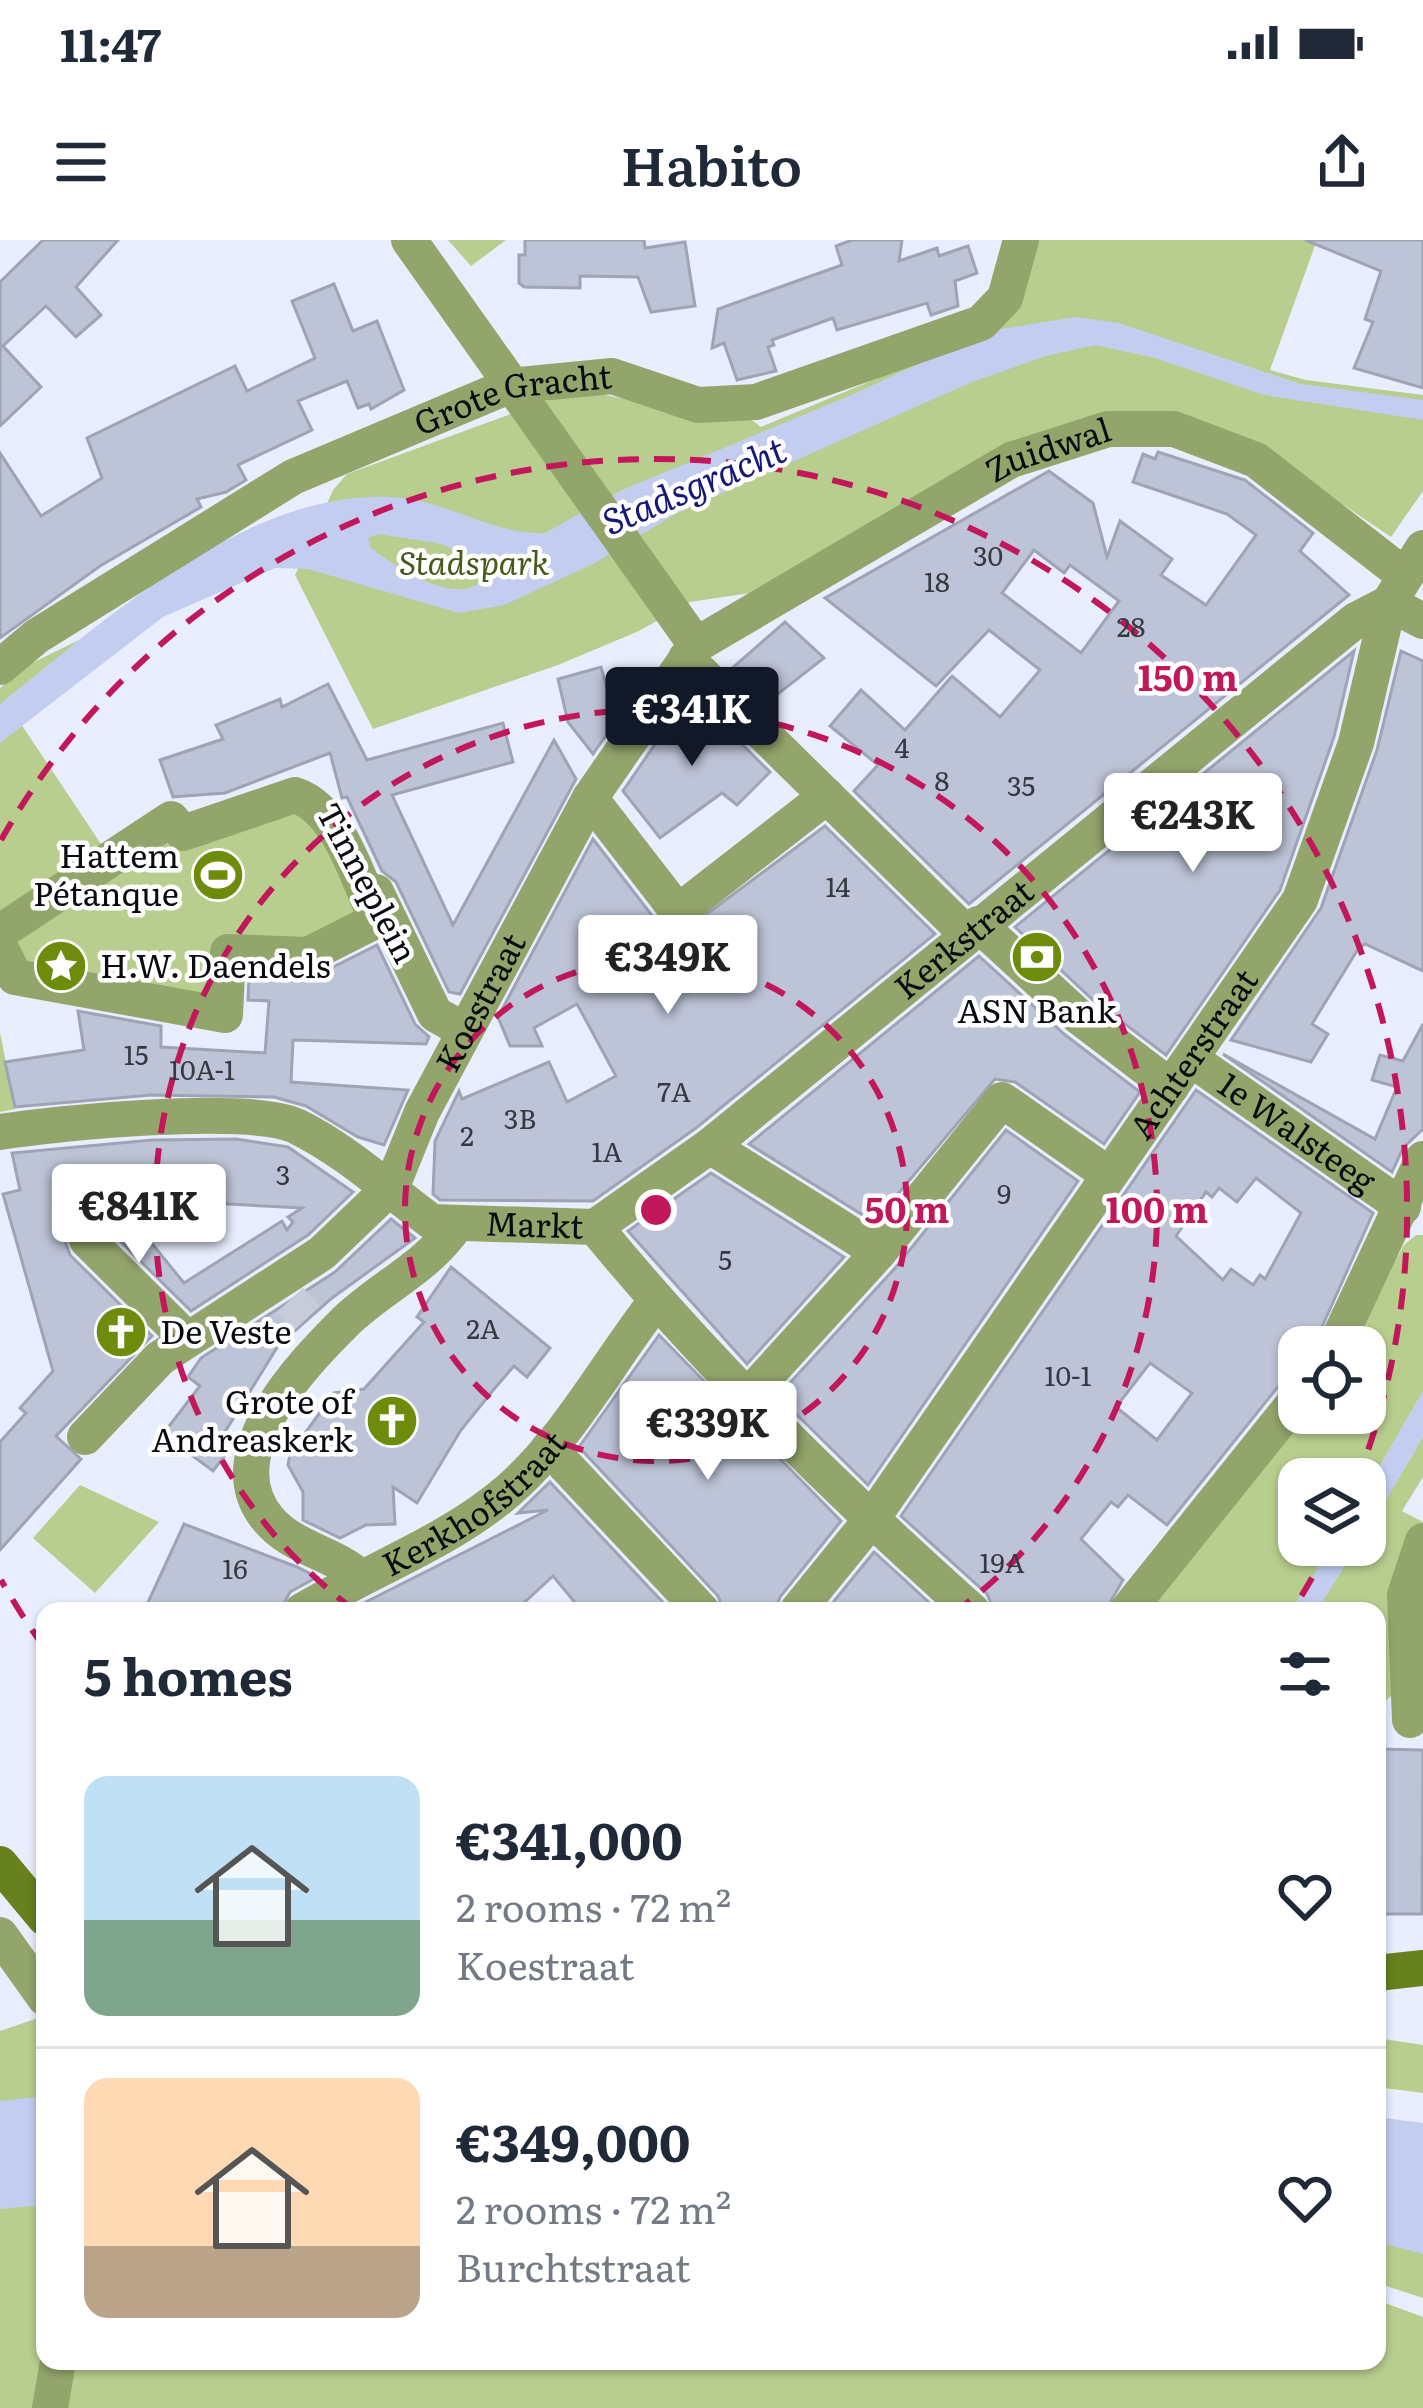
<!DOCTYPE html>
<html lang="en">
<head>
<meta charset="utf-8">
<style>
  :root { --surface:#fff; --page:#f6f6f7; --text:#1f2937; --muted:#747a83; --line:#e0e1e3; --accent:#111827 }
  body { margin:0; font-family:Literata,serif; background:var(--page); color:var(--text); height:100vh; display:flex; flex-direction:column; font-size:45px; white-space:nowrap }
  * { box-sizing:border-box; margin:0 }
  p { font-size:39px; color:var(--muted) }
  .icon { flex:none; width:66px; height:66px; fill:none; stroke:currentColor; stroke-width:2; stroke-linecap:round; stroke-linejoin:round }
  .map { position:relative; flex:1; overflow:hidden }
  .details { position:absolute; left:36px; top:1362px; width:1350px; height:768px; display:flex; flex-direction:column; background:var(--surface); border-radius:24px; box-shadow:0 3px 9px #0004 }
  .details>* { flex:none }
  .fabs { position:absolute; left:1278px; top:1086px; display:grid; gap:24px }
  .fabs a { display:grid; place-items:center; width:108px; height:108px; border-radius:24px; background:var(--surface); box-shadow:0 3px 9px #0004; font-size:60px }
  .price { position:absolute; translate:-50% -102px; padding:0 27px; border-radius:12px; background:#fff; color:#222; font-size:39px; line-height:78px; filter:drop-shadow(0 3px 6px #0008) }
  .price::after { content:''; position:absolute; left:50%; top:72px; width:36px; height:27px; margin-left:-18px; background:inherit; clip-path:polygon(0 0,100% 0,50% 100%) }
  .price.current { background:var(--accent); color:#fff }
  ul { padding:0; list-style:none }
  li { display:flex; align-items:center; gap:36px; height:300px; padding:0 48px }
  li+li { border-top:3px solid var(--line) }
  li span { display:grid; place-items:center; flex:none; width:336px; height:240px; border-radius:24px; color:#555 }
  li>.icon { margin-inline-start:auto }
  span .icon { width:144px; height:144px; fill:#fffc; stroke-width:1 }
  li b { font-size:51px }
  h2 { display:flex; justify-content:space-between; align-items:center; height:144px; padding:0 48px; font-size:51px }
  .status { display:flex; justify-content:space-between; align-items:center; height:84px; padding:0 60px; background:var(--surface); direction:ltr }
  .status svg { height:33px; fill:currentColor }
  header { display:flex; justify-content:space-between; align-items:center; height:156px; padding:0 48px; background:var(--surface); font-size:54px; font-weight:600 }
  .map>svg:first-child { display:block }
</style>
</head>
<body>
<div class="status"><b>11:47</b><svg viewBox="0 0 49 12"><path d="M0 12V9h3v3zM5 12V6h3v6zM10 12V3h3v9zM15 12V0h3v12zM26 1h20v11H26zM47 4h2v5h-2z"/></svg></div>
<header><svg class="icon" aria-label="menu" viewBox="0 0 24 24"><path d="M4 6h16M4 12h16M4 18h16"/></svg>Habito<svg class="icon" aria-label="share" viewBox="0 0 24 24"><path d="M12 15V3M7 8l5-5 5 5M5 13v7h14v-7"/></svg></header>
<div class="map">
<svg width="1423" height="2168" viewBox="0 0 1423 2168">
  <rect width="100%" height="100%" fill="#e9eefe"/>
  <!-- green -->
  <g fill="#b8ce8f">
    <path d="M 448,0 L 506,0 L 471,26 Z"/>
    <path d="M 1036,0 L 1317,0 L 1270,130 L 1306,140 L 1423,155 L 1423,251 L 1391,297 L 1293,231 L 1109,175 L 757,352 L 690,362 L 639,391 L 558,425 L 373,489 L 295,335 L 333,250 L 347,234 L 579,149 L 633,161 L 737,169 L 761,187 L 988,92 Z"/>
    <path d="M 83,398 L 5,460 L 103,607 L 0,671 L 0,448 L 26,426 Z"/>
    <path d="M 305,558 L 362,668 L 306,705 L 225,708 L 220,768 L 15,733 L 12,689 L 152,593 Z"/>
    <path d="M 0,792 L 15,869 L 0,872 Z"/>
    <path d="M 1416,995 L 1423,995 L 1423,1151 L 1365,1252 L 1365,1239 L 1299,1239 L 1299,1305 L 1333,1305 L 1291,1371 L 1154,1371 L 1156,1357 L 1302,1173 L 1365,1173 L 1365,1107 L 1347,1107 L 1404,1005 Z"/>
    <path d="M 1423,1197 L 1423,1237 L 1402,1271 L 1423,1282 L 1408,1309 L 1394,1453 L 1377,1469 L 1377,1371 L 1316,1371 L 1358,1305 L 1365,1305 L 1365,1295 Z"/>
    <path d="M 80,1245 L 159,1282 L 95,1353 L 33,1298 Z"/>
    <path d="M 41,1777 L 45,2121 L 1377,2121 L 1377,2060 L 1423,2077 L 1423,2168 L 0,2168 L 0,1791 Z"/>
    <path d="M 1377,1798 L 1423,1805 L 1423,1853 L 1377,1847 Z"/>
    <path d="M 1377,1877 L 1423,1886 L 1423,2058 L 1377,2043 Z"/>
  </g>
  <!-- water -->
  <g fill="#c2cdf0" fill-rule="evenodd">
    <path d="M 1076,77 L 1119,83 L 1301,144 L 1423,160 L 1423,180 L 1264,155 L 1155,118 L 1095,105 L 1046,116 L 972,142 L 677,273 L 595,323 L 504,365 L 459,373 L 308,329 L 275,328 L 163,377 L 0,503 L 0,464 C 106,379 248,249 393,257 C 444,259 495,296 545,293 L 622,250 L 856,153 L 988,91 ZM 378,294 L 437,303 L 480,318 L 488,334 C 463,373 396,327 370,307 L 368,298 Z"/>
    <path d="M 1423,1151 L 1423,1197 L 1365,1295 L 1365,1252 Z"/>
    <path d="M 1333,1305 L 1358,1305 L 1316,1371 L 1291,1371 Z"/>
    <path d="M 45,1856 L 45,1965 L 0,1969 L 0,1861 Z"/>
    <path d="M 1377,1877 L 1423,1883 L 1423,2014 L 1377,2002 Z"/>
  </g>
  <!-- building -->
  <g fill="#bdc4d7" stroke="#9da4b6" stroke-width="3" fill-rule="evenodd">
    <path d="M 43,0 L 118,0 L 76,47 L 101,75 L 76,97 L 46,66 L 3,106 L 41,147 L 0,186 L 0,42 Z"/>
    <path d="M 525,0 L 644,0 L 645,8 L 685,2 L 695,66 L 651,72 L 638,37 L 580,36 L 580,48 L 524,47 L 519,43 L 519,15 L 525,15 Z"/>
    <path d="M 852,0 L 902,0 L 899,21 L 937,8 L 939,16 L 968,6 L 977,33 L 955,41 L 958,66 L 931,75 L 927,63 L 837,90 L 833,78 L 772,100 L 774,105 L 768,107 L 776,131 L 737,140 L 724,103 L 712,108 L 718,69 L 842,25 L 836,6 Z"/>
    <path d="M 1305,0 L 1423,0 L 1423,148 L 1354,128 L 1373,82 L 1365,79 L 1381,31 Z"/>
    <path d="M 334,44 L 353,91 L 377,81 L 404,150 L 371,169 L 369,164 L 358,168 L 347,141 L 298,161 L 312,190 L 238,225 L 246,240 L 226,252 L 197,259 L 201,267 L 100,326 L 0,398 L 0,213 L 41,276 L 102,238 L 87,198 L 235,126 L 247,151 L 315,118 L 292,61 Z"/>
    <path d="M 1158,212 L 1245,240 L 1313,293 L 1300,311 L 1349,355 L 969,664 L 854,551 L 878,525 L 830,486 L 861,450 L 905,490 L 952,436 L 1000,477 L 1040,430 L 989,390 L 936,446 L 825,358 L 1049,231 L 1093,263 L 1107,317 L 1120,281 L 1172,319 L 1161,335 L 1206,365 L 1256,295 L 1227,274 L 1133,242 L 1143,214 L 1155,219 ZM 1034,310 L 1064,333 L 1070,325 L 1119,361 L 1081,413 L 1002,353 Z"/>
    <path d="M 785,382 L 824,418 L 765,464 L 730,430 Z"/>
    <path d="M 1354,411 L 1334,497 L 1280,650 L 1166,815 L 1092,759 L 1015,687 Z"/>
    <path d="M 1401,411 L 1423,421 L 1423,731 L 1365,704 L 1358,709 L 1312,784 L 1328,794 L 1311,822 L 1231,800 L 1321,668 L 1377,510 Z"/>
    <path d="M 601,427 L 616,481 L 593,514 L 568,482 L 558,439 Z"/>
    <path d="M 328,444 L 367,520 L 503,483 L 513,522 L 392,555 L 453,685 L 554,500 L 576,539 L 460,754 L 449,752 L 396,642 L 382,631 L 347,557 L 342,558 L 330,513 L 225,553 L 173,557 L 160,520 L 223,499 L 216,485 L 280,459 L 282,467 Z"/>
    <path d="M 690,453 L 770,532 L 737,565 L 722,553 L 660,598 L 623,551 Z"/>
    <path d="M 825,586 L 935,694 L 696,888 L 593,961 L 440,960 L 433,954 L 435,901 L 459,851 L 462,859 L 549,822 L 567,862 L 616,836 L 577,764 L 534,788 L 542,806 L 510,806 L 498,777 L 593,599 L 660,686 L 680,694 Z"/>
    <path d="M 377,705 L 415,784 L 429,797 L 426,804 L 293,800 L 291,842 L 408,850 L 384,905 L 358,897 L 306,866 L 274,857 L 151,855 L 15,867 L 5,822 L 84,810 L 78,771 L 161,786 L 161,807 L 265,813 L 269,761 L 248,760 L 249,735 L 317,735 Z"/>
    <path d="M 979,716 L 1064,794 L 1140,852 L 1104,904 L 1015,842 L 995,839 L 874,982 L 749,904 Z"/>
    <path d="M 1423,784 L 1423,889 L 1403,908 L 1392,932 L 1223,814 L 1375,899 L 1397,847 L 1372,840 L 1380,815 L 1403,821 Z"/>
    <path d="M 1196,850 L 1373,973 L 1313,1107 L 1299,1107 L 1299,1131 L 1281,1143 L 1167,1285 L 1128,1255 L 1118,1267 L 1111,1262 L 1081,1299 L 1123,1340 L 1105,1371 L 994,1371 L 987,1354 L 901,1276 ZM 1256,938 L 1301,973 L 1265,1039 L 1260,1035 L 1253,1045 L 1231,1029 L 1223,1040 L 1176,996 L 1206,952 L 1212,957 L 1219,948 L 1237,962 ZM 1150,1123 L 1192,1153 L 1157,1200 L 1116,1167 Z"/>
    <path d="M 1006,890 L 1078,941 L 868,1245 L 778,1156 L 896,1027 Z"/>
    <path d="M 236,899 L 288,907 L 353,952 L 308,995 L 191,1071 L 107,988 L 90,944 L 78,938 L 57,946 L 53,967 L 70,1015 L 152,1096 L 56,1196 L 81,1219 L 0,1310 L 0,1202 L 26,1173 L 20,1168 L 53,1131 L 3,954 L 20,950 L 12,913 L 152,900 ZM 173,961 L 302,968 L 288,977 L 293,982 L 287,990 L 282,981 L 184,1043 L 132,979 L 175,970 Z"/>
    <path d="M 711,933 L 844,1017 L 747,1124 L 628,991 Z"/>
    <path d="M 391,979 L 415,998 L 332,1058 L 278,1106 L 220,1200 L 230,1209 L 213,1231 L 163,1194 L 200,1146 L 188,1137 L 201,1118 L 335,1032 Z"/>
    <path d="M 451,1027 L 550,1108 L 527,1137 L 514,1126 L 495,1148 L 461,1190 L 417,1263 L 393,1247 L 395,1284 L 366,1285 L 340,1298 L 303,1280 L 303,1252 L 288,1225 L 290,1214 L 334,1153 L 364,1149 L 424,1082 L 417,1077 Z"/>
    <path d="M 659,1095 L 841,1281 L 780,1357 L 775,1371 L 724,1371 L 718,1356 L 579,1207 Z"/>
    <path d="M 550,1242 L 671,1371 L 582,1371 L 553,1336 L 515,1371 L 348,1371 L 548,1270 L 518,1273 Z"/>
    <path d="M 184,1284 L 297,1327 L 317,1337 L 290,1352 L 280,1371 L 144,1371 Z"/>
    <path d="M 874,1312 L 907,1342 L 938,1371 L 826,1371 Z"/>
    <path d="M 1377,1509 L 1423,1510 L 1422,1674 L 1377,1674 Z"/>
  </g>
  <g fill="none" stroke-linecap="round" stroke-linejoin="round">
    <!-- street-tunnel -->
    <path stroke="#c7ccda" stroke-width="36" stroke-dasharray="36 18" stroke-linecap="butt" d="M 290,1060 L 307,1078"/>
    <!-- street -->
    <g stroke="#92a56b" stroke-width="36">
      <path d="M 409,0 L 696,405"/>
      <path d="M 1389,363 L 1423,381"/>
      <path d="M 686,418 L 966,693"/>
      <path id="s1" d="M 0,427 L 37,396 L 293,237 L 509,146 L 612,136 L 698,165 L 756,162 L 981,83 L 1005,58 L 1021,0"/>
      <path d="M 590,558 L 678,672 L 827,556"/>
      <path d="M 376,652 L 435,774 L 465,791"/>
      <path d="M 978,684 L 1078,776 L 1171,847"/>
      <path d="M 0,692 L 171,579 L 183,593 L 295,555 C 340,570 358,640 377,680 L 308,715 L 228,712 L 225,775 L 15,737 L 0,707"/>
      <path id="s2" d="M 1191,819 L 1403,967"/>
      <path id="s3" d="M 0,892 C 57,883 248,864 296,886 C 347,911 387,949 432,982 L 595,987 C 709,1126 838,1251 972,1371"/>
      <path d="M 710,906 L 879,1012"/>
      <path d="M 74,960 L 87,1000 L 187,1099"/>
      <path id="s4" d="M 595,987 L 710,906 L 1356,380 L 1389,363"/>
      <path d="M 1335,1107 L 1423,919"/>
      <path d="M 748,1156 L 879,1012 L 1002,860 L 1109,935"/>
      <path id="s5" d="M 85,1197 L 160,1118 L 322,1013 L 392,946 L 422,872 L 590,558 L 696,405 L 1011,220 L 1108,189 L 1174,189 L 1256,220 L 1404,335"/>
      <path d="M 549,1208 L 702,1371"/>
      <path d="M 360,1337 C 332,1312 293,1309 268,1279 C 214,1215 302,1125 345,1082 C 381,1047 427,1028 456,985"/>
      <path id="s6" d="M 302,1371 C 370,1330 449,1302 509,1250 C 569,1197 607,1124 656,1061"/>
      <path id="s7" d="M 797,1371 L 871,1280 L 1300,660 L 1356,503 L 1389,363 L 1423,308"/>
      <path d="M 1127,1371 L 1299,1157"/>
      <path d="M 1410,1480 L 1405,1355 L 1423,1301"/>
      <path d="M 0,1695 L 45,1758"/>
      <path d="M 50,2168 L 58,2121"/>
    </g>
    <!-- secondary -->
    <g stroke="#66811d" stroke-width="36">
      <path d="M 0,1624 L 45,1678"/>
      <path d="M 1377,1733 L 1423,1728"/>
    </g>
  </g>
  <!-- distance rings -->
  <g fill="none" stroke="#c2185b" stroke-width="6" stroke-dasharray="21 15">
    <circle cx="656" cy="970" r="251"/>
    <path d="M354 1370A501 501 0 1 1 958 1370"/>
    <path d="M1329 1306A752 752 0 0 1 1294 1368M44 1407A752 752 0 0 1 1 1340M1 600A752 752 0 0 1 1360 1233"/>
  </g>
  <!-- icons -->
  <defs>
    <g id="stadium-disc" transform="scale(2.7)"><circle r="9.5" fill="#6e8c0b" stroke="#fff"/><path d="M0-5a6.5 5 0 1 0 0 10a6.5 5 0 1 0 0-10ZM-3.5-1.8h7v3.6h-7Z" fill="#fff"/></g>
    <g id="bank-disc" transform="scale(2.7)"><circle r="9.5" fill="#6e8c0b" stroke="#fff"/><path d="M-6-4H6V4H-6ZM0-2.3a2.3 2.3 0 1 0 0 4.6a2.3 2.3 0 1 0 0-4.6Z" fill="#fff"/></g>
    <g id="sight-disc" transform="scale(2.7)"><circle r="9.5" fill="#6e8c0b" stroke="#fff"/><path d="M0-6L1.8-2.2L6-1.7L2.9 1.2L3.7 5.4L0 3.3L-3.7 5.4L-2.9 1.2L-6-1.7L-1.8-2.2Z" fill="#fff"/></g>
    <g id="church-disc" transform="scale(2.7)"><circle r="9.5" fill="#6e8c0b" stroke="#fff"/><path d="M-1.2-6h2.4v3.5h3.3v2.4h-3.3V6h-2.4V-.1h-3.3v-2.4h3.3Z" fill="#fff"/></g>
  </defs>
  <g fill-rule="evenodd">
    <use href="#stadium-disc" x="218" y="635"/>
    <use href="#bank-disc" x="1037" y="717"/>
    <use href="#sight-disc" x="61" y="726"/>
    <use href="#church-disc" x="121" y="1092"/>
    <use href="#church-disc" x="392" y="1181"/>
  </g>
  <g text-anchor="middle" stroke-width="9" stroke-linejoin="round" paint-order="stroke">
    <!-- number labels -->
    <g font-size="27" fill="#363942">
      <text x="988" y="326">30</text>
      <text x="937" y="352">18</text>
      <text x="1131" y="397">28</text>
      <text x="902" y="518">4</text>
      <text x="942" y="551">8</text>
      <text x="1021" y="556">35</text>
      <text x="838" y="657">14</text>
      <text x="136" y="825">15</text>
      <text x="202" y="840">10A-1</text>
      <text x="674" y="862">7A</text>
      <text x="520" y="889">3B</text>
      <text x="467" y="906">2</text>
      <text x="607" y="922">1A</text>
      <text x="283" y="945">3</text>
      <text x="1004" y="964">9</text>
      <text x="725" y="1030">5</text>
      <text x="483" y="1099">2A</text>
      <text x="1068" y="1146">10-1</text>
      <text x="1002" y="1333">19A</text>
      <text x="235" y="1339">16</text>
    </g>
    <!-- street labels -->
    <g font-size="33" fill="#090b11" stroke="#fff">
      <text dy="12" stroke="none"><textPath href="#s1" startOffset="585">Grote Gracht</textPath></text>
      <text dy="12" stroke="none"><textPath href="#s5" startOffset="1425">Zuidwal</textPath></text>
      <text transform="translate(367 643) rotate(62)" y="12">Tinneplein</text>
      <text dy="12" stroke="none"><textPath href="#s4" startOffset="468">Kerkstraat</textPath></text>
      <text dy="12" stroke="none"><textPath href="#s5" startOffset="603">Koestraat</textPath></text>
      <text dy="12" stroke="none"><textPath href="#s7" startOffset="684">Achterstraat</textPath></text>
      <text dy="12" stroke="none"><textPath href="#s2" startOffset="129">1e Walsteeg</textPath></text>
      <text dy="12" stroke="none"><textPath href="#s3" startOffset="567">Markt</textPath></text>
      <text dy="12" stroke="none"><textPath href="#s6" startOffset="204">Kerkhofstraat</textPath></text>
    </g>
    <!-- park labels -->
    <g font-size="33" font-style="italic" fill="#485a18" stroke="#fff">
      <text x="474" y="335">Stadspark</text>
    </g>
    <!-- poi labels -->
    <g font-size="33" fill="#090b11" stroke="#fff" text-anchor="end">
      <text x="179" y="628">Hattem<tspan x="179" dy="38">Pétanque</tspan></text>
      <text x="100" y="738" text-anchor="start">H.W. Daendels</text>
      <text x="1037" y="783" text-anchor="middle">ASN Bank</text>
      <text x="160" y="1104" text-anchor="start">De Veste</text>
      <text x="353" y="1174">Grote of<tspan x="353" dy="38">Andreaskerk</tspan></text>
    </g>
    <!-- water labels -->
    <g font-size="36" font-style="italic" fill="#161877" stroke="#fff">
      <text transform="translate(694 246) rotate(-23)" y="13">Stadsgracht</text>
    </g>
  </g>
  <circle cx="656" cy="970" r="18" fill="#c2185b" stroke="#fff" stroke-width="6"/>
  <g font-size="36" text-anchor="middle" font-weight="bold" fill="#c2185b" stroke="#fff" stroke-width="9" stroke-linejoin="round" paint-order="stroke">
    <text x="1188" y="451">150 m</text>
    <text x="907" y="983">50 m</text>
    <text x="1157" y="983">100 m</text>
  </g>
</svg>
<div class="fabs">
<a><svg class="icon" aria-label="locate" viewBox="0 0 24 24"><circle cx="12" cy="12" r="6"/><path d="M12 2v4M12 18v4M2 12h4M18 12h4"/></svg></a>
<a><svg class="icon" aria-label="layers" viewBox="0 0 24 24"><path d="M12 4l9 5-9 5-9-5zM3 14l9 5 9-5"/></svg></a>
</div>
<b class="price current" style="left:692px;top:529px">€341K</b>
<b class="price" style="left:1193px;top:635px">€243K</b>
<b class="price" style="left:668px;top:777px">€349K</b>
<b class="price" style="left:139px;top:1026px">€841K</b>
<b class="price" style="left:708px;top:1243px">€339K</b>
<section class="details">
<h2>5 homes<svg class="icon" aria-label="filters" viewBox="0 0 24 24"><path d="M4 7h16M4 17h16"/><circle cx="9" cy="7" r="2"/><circle cx="15" cy="17" r="2"/></svg></h2>
<ul>
<li><span style="background:linear-gradient(#bfe0f5 60%,#7fa58c 0)"><svg class="icon" aria-label="home" viewBox="0 0 24 24"><path d="M3 11l9-7 9 7M6 9v11h12V9"/></svg></span><div><b>€341,000</b><p>2 rooms · 72 m²</p><p>Koestraat</p></div><svg class="icon" aria-label="heart" viewBox="0 0 24 24"><path d="M12 20l-8-8c-3-5 5-10 8-4 3-6 11-1 8 4z"/></svg></li>
<li><span style="background:linear-gradient(#ffd9b3 70%,#b9a48a 0)"><svg class="icon" aria-label="home" viewBox="0 0 24 24"><path d="M3 11l9-7 9 7M6 9v11h12V9"/></svg></span><div><b>€349,000</b><p>2 rooms · 72 m²</p><p>Burchtstraat</p></div><svg class="icon" aria-label="heart" viewBox="0 0 24 24"><path d="M12 20l-8-8c-3-5 5-10 8-4 3-6 11-1 8 4z"/></svg></li>
</ul>
</section>
</div>
</body>
</html>
